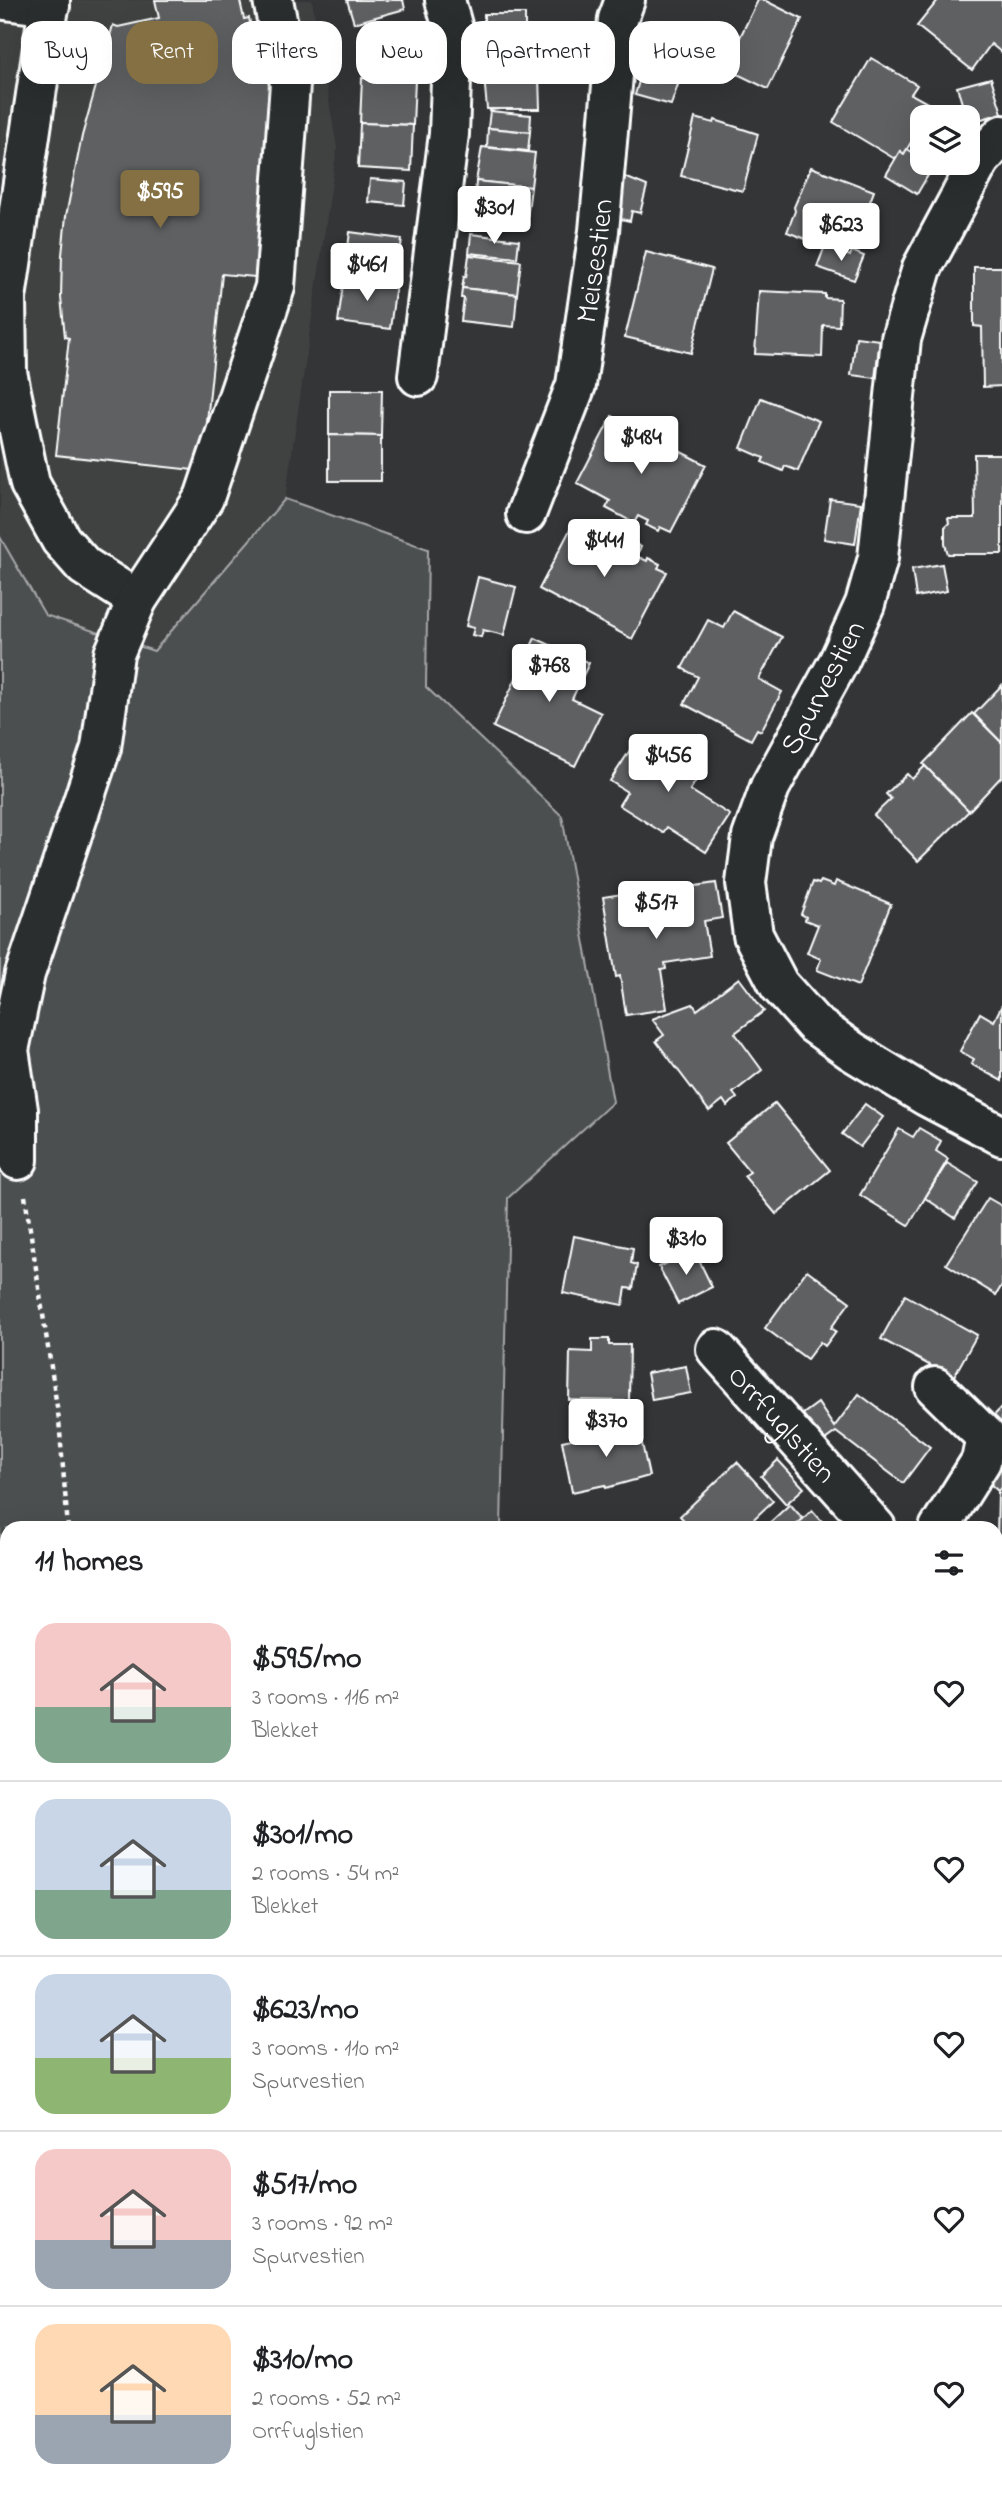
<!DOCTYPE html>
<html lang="en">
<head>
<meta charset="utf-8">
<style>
  :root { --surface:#fff; --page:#f2f2f2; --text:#202124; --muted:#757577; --line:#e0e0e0; --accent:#847042 }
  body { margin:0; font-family:"Indie Flower",sans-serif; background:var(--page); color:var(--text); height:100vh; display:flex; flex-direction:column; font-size:26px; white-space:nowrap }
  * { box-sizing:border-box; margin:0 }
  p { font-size:23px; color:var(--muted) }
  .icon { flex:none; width:38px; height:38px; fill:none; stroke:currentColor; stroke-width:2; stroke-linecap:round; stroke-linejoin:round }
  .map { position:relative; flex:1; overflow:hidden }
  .panel { position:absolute; left:0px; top:1521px; width:1003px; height:975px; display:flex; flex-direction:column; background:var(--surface); border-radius:21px 21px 0 0; box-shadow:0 7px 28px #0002 }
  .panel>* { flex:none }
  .guide { position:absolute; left:21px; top:21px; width:961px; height:63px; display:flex; gap:14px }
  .buttons { position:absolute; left:910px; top:105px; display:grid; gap:14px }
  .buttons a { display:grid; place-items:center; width:70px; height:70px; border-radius:14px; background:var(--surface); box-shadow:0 7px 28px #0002; font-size:35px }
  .price { position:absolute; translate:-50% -60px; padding:0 16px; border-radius:7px; background:#fff; color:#222; font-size:23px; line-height:46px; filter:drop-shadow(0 2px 4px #0008) }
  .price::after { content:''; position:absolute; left:50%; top:42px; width:21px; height:16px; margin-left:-10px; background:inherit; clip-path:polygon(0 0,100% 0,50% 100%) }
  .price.active { background:var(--accent); color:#fff }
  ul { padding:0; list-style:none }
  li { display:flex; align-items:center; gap:21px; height:175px; padding:0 35px }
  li+li { border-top:2px solid var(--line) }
  li span { display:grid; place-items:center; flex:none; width:196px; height:140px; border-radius:21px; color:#555 }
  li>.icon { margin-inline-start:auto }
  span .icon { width:84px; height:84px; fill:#fffc; stroke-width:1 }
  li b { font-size:30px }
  h2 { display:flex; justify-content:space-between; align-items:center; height:84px; padding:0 35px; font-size:30px }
  .chip { padding:0 24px; border-radius:21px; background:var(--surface); box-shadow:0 7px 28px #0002; font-size:24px; line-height:63px }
  .chip.active { background:var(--accent); color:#fff }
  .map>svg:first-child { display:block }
</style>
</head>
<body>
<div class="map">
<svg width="1002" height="2495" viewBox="0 0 1002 2495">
  <rect width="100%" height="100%" fill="#333536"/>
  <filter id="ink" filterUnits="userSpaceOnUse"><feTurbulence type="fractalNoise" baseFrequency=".0143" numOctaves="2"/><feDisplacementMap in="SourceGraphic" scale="14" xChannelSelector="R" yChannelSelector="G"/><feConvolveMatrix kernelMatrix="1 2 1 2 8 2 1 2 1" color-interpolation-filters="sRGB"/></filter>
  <g filter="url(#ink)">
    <!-- built -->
    <g fill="#404243">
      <path d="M 0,0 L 312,0 L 337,148 L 285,499 L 154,651 L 45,615 L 0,537 Z"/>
      <path d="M 384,2488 L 614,2488 L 628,2495 L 380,2495 Z"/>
    </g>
    <!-- green -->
    <g fill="#4c4f50" stroke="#a6a7a8" stroke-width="2">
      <path d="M 285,499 L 428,549 L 426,687 L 562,816 L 613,1102 L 508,1198 L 501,1528 L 7,1528 L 7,1821 L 0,1818 L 0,537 L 45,615 L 154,651 Z"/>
      <path d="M 996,1650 L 1002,1650 L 1002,1887 L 996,1890 Z"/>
    </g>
    <!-- building -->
    <g fill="#5f6162" stroke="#fff" stroke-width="2">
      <path d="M 155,0 L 245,0 L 240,1 L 244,19 L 249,18 L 262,76 L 276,78 L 255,277 L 222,274 L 202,471 L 56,455 L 69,338 L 65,337 L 61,297 L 62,255 L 66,216 L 82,136 L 113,25 L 118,27 L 159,18 Z"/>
      <path d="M 347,0 L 403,0 L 405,9 L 354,23 Z"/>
      <path d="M 758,0 L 764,0 L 802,19 L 768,89 L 725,68 Z"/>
      <path d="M 938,0 L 1002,0 L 1002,53 L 991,44 L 972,70 L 917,26 Z"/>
      <rect x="484" y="14" width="41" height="26"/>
      <path d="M 657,21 L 691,31 L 682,63 L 647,53 Z"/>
      <path d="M 487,42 L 539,42 L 539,76 L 484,76 L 484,65 L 487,65 Z"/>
      <path d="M 415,43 L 416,65 L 380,68 L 378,46 Z"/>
      <path d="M 647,53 L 685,64 L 671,105 L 635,95 Z"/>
      <path d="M 871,58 L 917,85 L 911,94 L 933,106 L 926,117 L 922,117 L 922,124 L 904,154 L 900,151 L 895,159 L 833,122 Z"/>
      <path d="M 484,76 L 539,76 L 540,109 L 487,109 Z"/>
      <path d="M 362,78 L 415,80 L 413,125 L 360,123 Z"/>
      <path d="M 991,78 L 1002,113 L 968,123 L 957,87 Z"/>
      <path d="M 490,111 L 531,115 L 530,132 L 488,128 Z"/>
      <path d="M 695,118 L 714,123 L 715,120 L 758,134 L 743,191 L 681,176 Z"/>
      <path d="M 360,123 L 413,125 L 411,171 L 358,168 Z"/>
      <path d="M 488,128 L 530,132 L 528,151 L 487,147 Z"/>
      <path d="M 482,147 L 535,153 L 531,187 L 476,181 Z"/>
      <path d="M 907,149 L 922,158 L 922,163 L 934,165 L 917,194 L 886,175 L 900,151 L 904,154 Z"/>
      <path d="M 811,167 L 874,191 L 866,212 L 872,214 L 863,237 L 858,235 L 850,256 L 787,232 L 795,211 L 794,207 Z"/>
      <path d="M 620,175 L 647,186 L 640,213 L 632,211 L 630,221 L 612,217 Z"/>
      <path d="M 370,179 L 406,182 L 404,205 L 368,202 Z"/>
      <path d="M 476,181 L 531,187 L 527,220 L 474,214 Z"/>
      <path d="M 350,232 L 402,239 L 396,284 L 344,277 Z"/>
      <path d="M 471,234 L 519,240 L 517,258 L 469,253 Z"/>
      <path d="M 825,246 L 850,256 L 852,251 L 864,256 L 854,280 L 817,267 Z"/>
      <path d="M 646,252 L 712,269 L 691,353 L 625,337 Z"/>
      <path d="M 469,255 L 521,261 L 517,294 L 462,288 L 464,276 L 466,277 Z"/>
      <path d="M 974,267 L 1002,267 L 1002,386 L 983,387 L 982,327 L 974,326 Z"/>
      <path d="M 344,277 L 396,284 L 390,329 L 338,322 Z"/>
      <path d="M 462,288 L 517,294 L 514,327 L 461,321 L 464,298 L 461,298 Z"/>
      <path d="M 759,291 L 825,294 L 825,298 L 840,299 L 839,326 L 823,325 L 822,357 L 755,354 Z"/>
      <path d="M 856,337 L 880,340 L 875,378 L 851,375 Z"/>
      <path d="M 329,390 L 382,390 L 381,436 L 329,435 Z"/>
      <path d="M 761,398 L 819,421 L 798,471 L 785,466 L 783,471 L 762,462 L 764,458 L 741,448 Z"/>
      <path d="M 612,416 L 706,465 L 671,532 L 660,527 L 658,531 L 646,525 L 648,521 L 638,516 L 634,523 L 606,508 L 610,501 L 577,483 Z"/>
      <path d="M 329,435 L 381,436 L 381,481 L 329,481 Z"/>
      <path d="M 974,454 L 1002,454 L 1002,554 L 948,554 L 945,544 L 945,527 L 949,523 L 948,518 L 975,518 Z"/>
      <path d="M 830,499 L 861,503 L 855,544 L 824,539 Z"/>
      <path d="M 574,522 L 608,541 L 613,532 L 641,547 L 636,556 L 647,561 L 648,558 L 660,564 L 658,568 L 667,572 L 632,639 L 539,589 Z"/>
      <path d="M 942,564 L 947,591 L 916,597 L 912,569 Z"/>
      <path d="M 478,577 L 516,587 L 504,635 L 483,630 L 481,637 L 472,635 L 474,628 L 466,626 Z"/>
      <path d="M 733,611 L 782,637 L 759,679 L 782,692 L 761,731 L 757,729 L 751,740 L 684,704 L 698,677 L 682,668 L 708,620 L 724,628 Z"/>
      <path d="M 535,638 L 589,663 L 572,699 L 601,713 L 575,766 L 493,727 Z"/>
      <path d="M 1002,685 L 1002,743 L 974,714 Z"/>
      <path d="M 972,713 L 1002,743 L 1002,776 L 969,811 L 923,764 Z"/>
      <path d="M 660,740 L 704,768 L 690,790 L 730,815 L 706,852 L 667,827 L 663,833 L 619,805 L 627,792 L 610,781 L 636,741 L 652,752 Z"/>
      <path d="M 925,766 L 969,811 L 918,861 L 874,815 L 891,799 L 886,794 L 907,774 L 912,779 Z"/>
      <path d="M 821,881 L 834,886 L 836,881 L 891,904 L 858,986 L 817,970 L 821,959 L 807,953 L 818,925 L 805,920 L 806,917 L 801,914 L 813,882 L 819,884 Z"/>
      <path d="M 716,883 L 722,918 L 704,921 L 710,956 L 665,963 L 666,969 L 661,970 L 667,1009 L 626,1015 L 620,976 L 616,977 L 603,897 L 654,889 L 657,913 L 692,907 L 689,887 Z"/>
      <path d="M 739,978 L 764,1011 L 735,1033 L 762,1070 L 733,1093 L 737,1098 L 727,1106 L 723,1100 L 709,1111 L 656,1041 L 664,1035 L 652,1019 L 693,1004 L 697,1010 Z"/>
      <path d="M 1002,1005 L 1002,1081 L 971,1064 L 974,1059 L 960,1051 L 980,1013 L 994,1021 Z"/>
      <path d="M 775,1103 L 830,1170 L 776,1214 L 744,1176 L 750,1172 L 726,1143 Z"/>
      <path d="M 865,1104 L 883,1117 L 860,1147 L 842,1134 Z"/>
      <path d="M 919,1128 L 941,1141 L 936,1151 L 948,1159 L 909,1225 L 860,1195 L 899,1129 L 913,1137 Z"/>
      <path d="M 947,1163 L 978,1182 L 955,1218 L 925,1198 Z"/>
      <path d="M 988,1198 L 1002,1206 L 1002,1285 L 996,1295 L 946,1264 Z"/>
      <path d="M 574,1236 L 633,1248 L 631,1263 L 637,1265 L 633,1289 L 626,1288 L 623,1305 L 563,1293 Z"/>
      <path d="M 694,1250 L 712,1287 L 678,1304 L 659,1267 Z"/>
      <path d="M 807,1270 L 850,1302 L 831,1328 L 836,1331 L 825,1346 L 820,1342 L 807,1359 L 765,1328 Z"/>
      <path d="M 905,1295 L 977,1335 L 953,1378 L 881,1339 Z"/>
      <path d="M 592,1339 L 609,1339 L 609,1345 L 630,1345 L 629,1401 L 569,1400 L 570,1351 L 592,1352 Z"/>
      <path d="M 686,1366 L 691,1393 L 652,1400 L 647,1373 Z"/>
      <path d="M 859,1394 L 930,1447 L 903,1483 L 836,1432 L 822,1442 L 803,1414 L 818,1403 L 834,1427 Z"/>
      <path d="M 1002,1407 L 1002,1438 L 986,1424 Z"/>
      <path d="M 638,1425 L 649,1476 L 606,1488 L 605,1485 L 572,1492 L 562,1441 Z"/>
      <path d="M 778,1460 L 804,1488 L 786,1504 L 761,1476 Z"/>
      <path d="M 737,1462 L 773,1501 L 744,1528 L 691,1528 L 680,1516 Z"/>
      <path d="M 1002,1466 L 1002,1486 L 998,1491 L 988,1482 Z"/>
      <path d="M 998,1493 L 1002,1493 L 1002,1578 L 996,1578 Z"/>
      <path d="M 790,1504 L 803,1519 L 793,1528 L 764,1528 Z"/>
      <path d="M 812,1510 L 828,1528 L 793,1528 L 803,1519 Z"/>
      <path d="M 7,1855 L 7,1934 L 0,1937 L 0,1858 Z"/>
      <path d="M 1002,1927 L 1002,1955 L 996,1957 L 996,1929 Z"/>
      <path d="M 7,2000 L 7,2037 L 0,2040 L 0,2003 Z"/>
      <path d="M 1002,2024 L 1002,2047 L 996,2030 L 996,2027 Z"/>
      <path d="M 0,2168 L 7,2178 L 0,2185 Z"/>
      <path d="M 7,2189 L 7,2259 L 6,2260 L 0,2252 L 0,2194 Z"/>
      <path d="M 996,2308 L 1002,2313 L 1002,2355 L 996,2363 Z"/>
      <path d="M 996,2407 L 1002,2412 L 1002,2469 L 996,2464 Z"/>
      <path d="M 58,2488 L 91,2488 L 88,2495 L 71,2495 Z"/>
      <path d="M 110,2488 L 141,2488 L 155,2495 L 107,2495 Z"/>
      <path d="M 331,2488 L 327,2495 L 296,2495 L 285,2489 Z"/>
      <path d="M 787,2488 L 814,2488 L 808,2495 L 794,2495 Z"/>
      <path d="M 835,2488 L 903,2488 L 911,2495 L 838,2495 L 839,2493 Z"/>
    </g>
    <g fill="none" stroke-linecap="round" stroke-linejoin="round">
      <!-- minor casing -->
      <g stroke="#fff" stroke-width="44">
        <g id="minor">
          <path d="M 5,0 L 50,6"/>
          <path d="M 50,0 L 6,298 L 7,372 L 30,484 L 61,540 L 84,566 L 137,600"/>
          <path d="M 1002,135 L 980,160 L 922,268 L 901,339 L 878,558 L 865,604 L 839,661 L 770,787 L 752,837 L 746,883 L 753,935 L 779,985 L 814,1024 L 852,1051 L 926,1096 L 1002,1136"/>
          <path d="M 418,376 L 449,134 L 453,29 L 445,0"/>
          <path id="s1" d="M 526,514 L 576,385 L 599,231 L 618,19 L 625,0"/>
          <path d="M 18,1160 L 18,1110 L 9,1050 L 25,974 L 101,748 L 114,654 L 137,600 L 204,498 L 275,287 L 290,84 L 273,0"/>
          <path id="s2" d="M 716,1349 L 876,1528"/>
          <path d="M 935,1387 L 986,1437 L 981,1461 L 939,1528"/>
          <path d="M 996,1624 L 1002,1625"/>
          <path d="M 0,1986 L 7,1984"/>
          <path d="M 996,2079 L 1002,2095"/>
          <path d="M 0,2322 L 7,2328"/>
          <path d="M 645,2488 L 660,2495"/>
        </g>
      </g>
      <!-- path -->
      <g stroke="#fff" stroke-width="4.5" stroke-dasharray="5 5" stroke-linecap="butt">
        <path d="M 25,1196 L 59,1420 L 68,1528"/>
        <path d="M 996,1879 L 1002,1875"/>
      </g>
      <!-- minor -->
      <use href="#minor" stroke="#2a2d2e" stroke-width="38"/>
    </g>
  </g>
  <g text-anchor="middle" stroke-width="5" stroke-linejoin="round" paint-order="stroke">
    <!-- street labels -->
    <g font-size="30" fill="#fff" stroke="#2a2d2e">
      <text dy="10" stroke="none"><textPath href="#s1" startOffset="264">Meisestien</textPath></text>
      <text transform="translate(822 687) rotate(-62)" y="10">Spurvestien</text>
      <text dy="10" stroke="none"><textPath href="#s2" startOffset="100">Orrfuglstien</textPath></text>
    </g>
  </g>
</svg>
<div class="buttons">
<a><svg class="icon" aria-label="layers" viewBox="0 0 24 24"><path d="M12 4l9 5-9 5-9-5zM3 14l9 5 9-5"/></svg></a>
</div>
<b class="price active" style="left:160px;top:230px">$595</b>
<b class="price" style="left:494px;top:246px">$301</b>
<b class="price" style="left:841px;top:263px">$623</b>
<b class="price" style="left:367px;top:303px">$461</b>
<b class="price" style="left:641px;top:476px">$484</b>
<b class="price" style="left:604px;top:579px">$441</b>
<b class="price" style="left:549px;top:704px">$768</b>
<b class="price" style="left:668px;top:794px">$456</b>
<b class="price" style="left:656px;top:941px">$517</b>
<b class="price" style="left:686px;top:1277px">$310</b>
<b class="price" style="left:606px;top:1459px">$370</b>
<div class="guide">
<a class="chip">Buy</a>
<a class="chip active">Rent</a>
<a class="chip">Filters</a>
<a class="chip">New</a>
<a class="chip">Apartment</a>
<a class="chip">House</a>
</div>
<section class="panel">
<h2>11 homes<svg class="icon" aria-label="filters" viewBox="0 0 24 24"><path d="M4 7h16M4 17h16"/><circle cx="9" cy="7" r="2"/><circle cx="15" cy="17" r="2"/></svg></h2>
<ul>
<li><span style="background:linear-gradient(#f6c9c9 60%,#7fa58c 0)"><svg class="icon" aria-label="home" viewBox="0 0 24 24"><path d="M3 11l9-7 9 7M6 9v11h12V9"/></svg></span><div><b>$595/mo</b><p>3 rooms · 116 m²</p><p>Blekket</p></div><svg class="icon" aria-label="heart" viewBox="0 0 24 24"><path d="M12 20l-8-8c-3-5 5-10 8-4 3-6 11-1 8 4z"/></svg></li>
<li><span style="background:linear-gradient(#c9d6e8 65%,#7fa58c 0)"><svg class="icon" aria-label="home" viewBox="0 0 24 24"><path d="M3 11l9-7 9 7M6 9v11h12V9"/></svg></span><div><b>$301/mo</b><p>2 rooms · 54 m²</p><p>Blekket</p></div><svg class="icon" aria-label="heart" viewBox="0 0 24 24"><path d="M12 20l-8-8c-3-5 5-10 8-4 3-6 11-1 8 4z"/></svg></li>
<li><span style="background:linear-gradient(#c9d6e8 60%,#8fb573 0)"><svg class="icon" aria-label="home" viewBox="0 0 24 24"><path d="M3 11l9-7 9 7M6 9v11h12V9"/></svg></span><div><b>$623/mo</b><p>3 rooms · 110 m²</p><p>Spurvestien</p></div><svg class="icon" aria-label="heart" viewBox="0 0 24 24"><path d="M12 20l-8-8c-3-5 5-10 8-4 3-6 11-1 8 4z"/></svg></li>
<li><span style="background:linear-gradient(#f6c9c9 65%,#9aa5b1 0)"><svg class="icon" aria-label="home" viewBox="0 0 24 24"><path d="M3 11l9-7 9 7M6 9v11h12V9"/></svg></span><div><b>$517/mo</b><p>3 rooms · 92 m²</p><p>Spurvestien</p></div><svg class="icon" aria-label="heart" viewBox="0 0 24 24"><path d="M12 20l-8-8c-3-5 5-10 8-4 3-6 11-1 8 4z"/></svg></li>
<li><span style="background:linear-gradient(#ffd9b3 65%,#9aa5b1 0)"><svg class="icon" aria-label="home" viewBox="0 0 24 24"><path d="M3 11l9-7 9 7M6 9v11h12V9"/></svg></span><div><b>$310/mo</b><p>2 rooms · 52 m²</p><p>Orrfuglstien</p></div><svg class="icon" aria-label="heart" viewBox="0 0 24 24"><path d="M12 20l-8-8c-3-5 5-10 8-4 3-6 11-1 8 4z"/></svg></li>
</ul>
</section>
</div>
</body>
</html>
